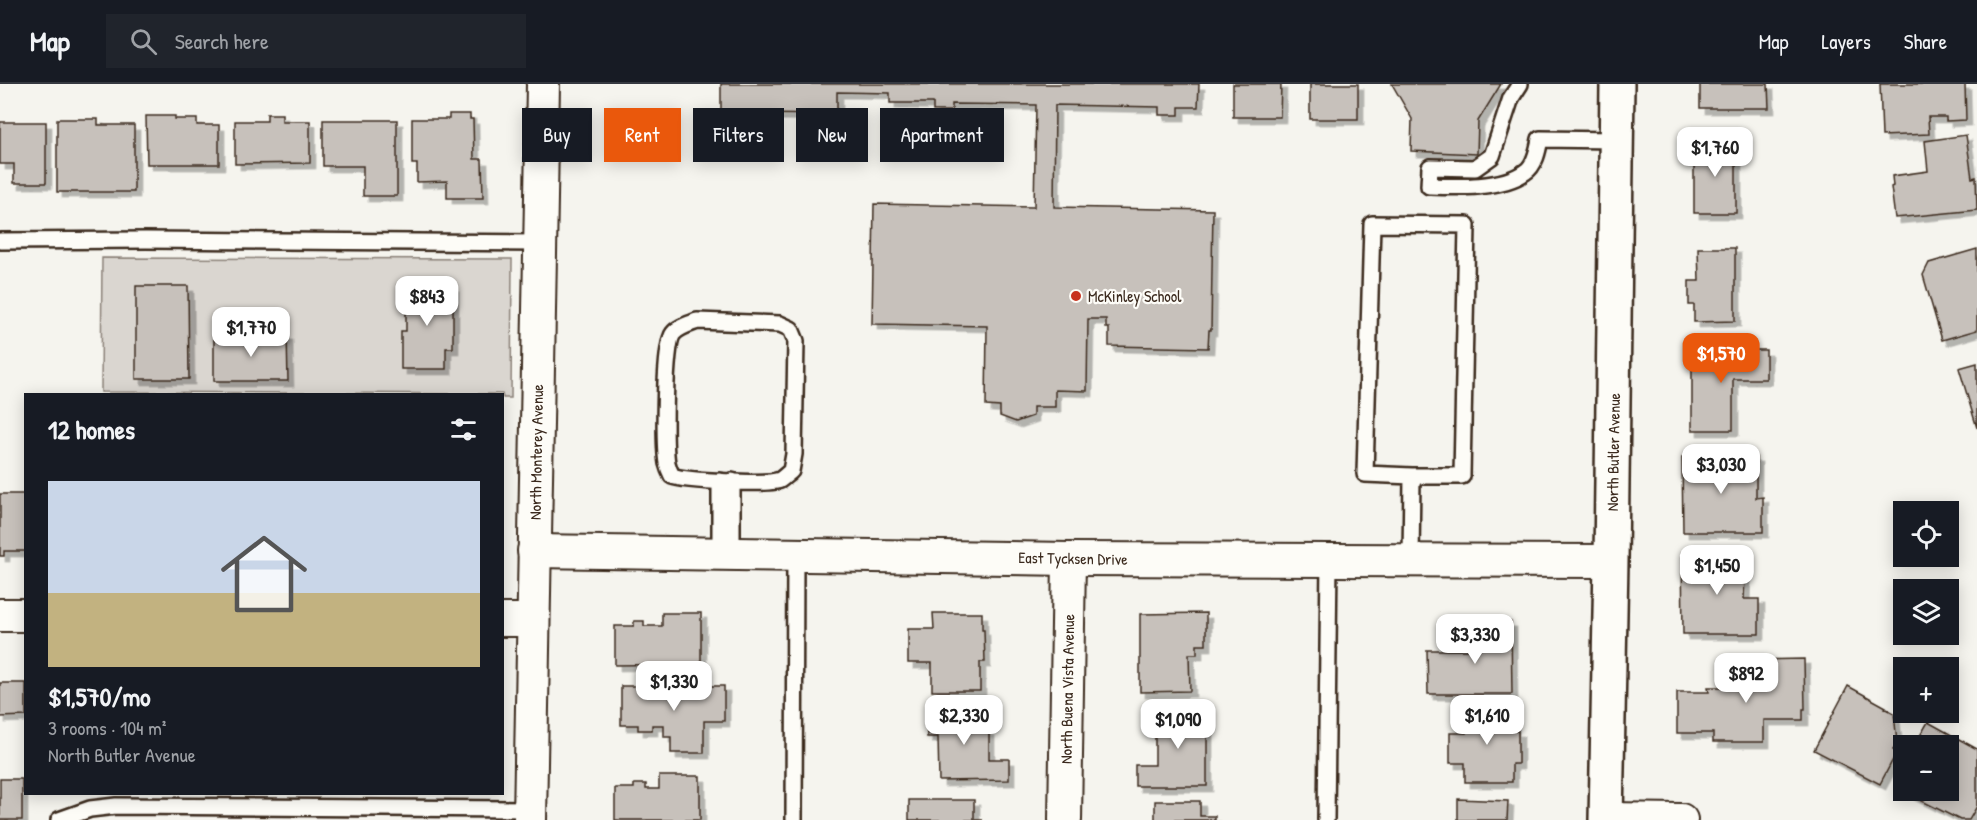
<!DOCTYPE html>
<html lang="en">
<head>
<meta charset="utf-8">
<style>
  :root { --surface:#171b24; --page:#20242c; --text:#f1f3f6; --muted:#9ea1a6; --line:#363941; --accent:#ea580c }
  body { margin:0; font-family:"Patrick Hand",sans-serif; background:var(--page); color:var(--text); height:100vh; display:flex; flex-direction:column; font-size:22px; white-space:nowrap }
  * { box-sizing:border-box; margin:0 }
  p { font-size:20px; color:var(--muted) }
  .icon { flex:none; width:33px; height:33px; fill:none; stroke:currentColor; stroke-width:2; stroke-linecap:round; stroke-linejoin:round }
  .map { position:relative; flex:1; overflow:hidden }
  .sheet { position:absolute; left:24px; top:309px; width:480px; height:402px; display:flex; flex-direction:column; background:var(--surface); border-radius:0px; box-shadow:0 3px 15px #0003 }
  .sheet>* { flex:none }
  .banner { position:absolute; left:522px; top:24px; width:570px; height:54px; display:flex; gap:12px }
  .tools { position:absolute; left:1893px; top:417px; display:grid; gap:12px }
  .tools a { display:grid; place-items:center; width:66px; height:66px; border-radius:0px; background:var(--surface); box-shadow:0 3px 15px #0003; font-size:30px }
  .price { position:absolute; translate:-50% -51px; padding:0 14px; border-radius:12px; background:#fff; color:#222; font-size:20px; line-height:39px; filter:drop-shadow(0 2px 3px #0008) }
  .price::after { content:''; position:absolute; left:50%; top:36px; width:18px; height:14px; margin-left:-9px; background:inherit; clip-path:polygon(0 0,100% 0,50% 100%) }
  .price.selected { background:var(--accent); color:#fff }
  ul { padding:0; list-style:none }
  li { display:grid; align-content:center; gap:12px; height:318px; padding:0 24px }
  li+li { border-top:2px solid var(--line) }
  li span { display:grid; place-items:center; height:186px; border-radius:0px; color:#555 }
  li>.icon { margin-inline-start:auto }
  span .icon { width:108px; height:108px; fill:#fffc; stroke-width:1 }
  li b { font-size:26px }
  h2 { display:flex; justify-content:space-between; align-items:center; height:72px; padding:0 24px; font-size:26px }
  .tag { padding:0 21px; border-radius:0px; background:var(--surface); box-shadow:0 3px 15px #0003; font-size:21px; line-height:54px }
  .tag.selected { background:var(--accent); color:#fff }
  header { display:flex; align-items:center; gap:36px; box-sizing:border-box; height:84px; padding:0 30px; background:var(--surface); border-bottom:2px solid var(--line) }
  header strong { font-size:28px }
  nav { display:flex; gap:33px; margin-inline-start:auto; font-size:21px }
  .search { width:420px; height:54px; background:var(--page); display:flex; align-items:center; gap:15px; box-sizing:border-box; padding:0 21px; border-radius:0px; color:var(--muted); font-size:22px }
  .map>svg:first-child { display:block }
</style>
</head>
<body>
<header>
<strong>Map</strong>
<div class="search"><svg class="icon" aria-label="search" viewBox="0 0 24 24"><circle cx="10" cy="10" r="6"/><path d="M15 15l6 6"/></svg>Search here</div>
<nav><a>Map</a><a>Layers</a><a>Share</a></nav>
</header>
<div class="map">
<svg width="1977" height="736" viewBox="0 0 1977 736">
  <defs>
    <filter id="shadow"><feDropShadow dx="5.5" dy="5.5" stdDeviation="0" flood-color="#0004"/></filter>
  </defs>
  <rect width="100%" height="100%" fill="#f5f4ee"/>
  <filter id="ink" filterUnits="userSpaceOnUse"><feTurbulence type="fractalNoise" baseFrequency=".0167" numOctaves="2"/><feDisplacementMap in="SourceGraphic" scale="12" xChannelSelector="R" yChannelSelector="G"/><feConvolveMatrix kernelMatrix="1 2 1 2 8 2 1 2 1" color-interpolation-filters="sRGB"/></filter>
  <g filter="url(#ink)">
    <!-- green -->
    <path fill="#dad6d0" stroke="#8a8077" stroke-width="1.5" d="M 102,174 L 512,175 L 511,314 L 503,314 L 502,310 L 101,308 Z"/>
    <!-- building -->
    <g fill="#c7c1bb" stroke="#3b2a1e" stroke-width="1.5" filter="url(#shadow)">
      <path d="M 721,0 L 1199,0 L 1198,23 L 1179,23 L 1179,31 L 1159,31 L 1159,23 L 1055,21 L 1054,123 L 1213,126 L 1211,246 L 1209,246 L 1208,264 L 1109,262 L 1109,244 L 1106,244 L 1106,235 L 1088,235 L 1087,307 L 1055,306 L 1055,323 L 1033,323 L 1033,332 L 1016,338 L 1000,332 L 1000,323 L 986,322 L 987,242 L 872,240 L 874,120 L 1034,123 L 1036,21 L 952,20 L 952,27 L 933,27 L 933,19 L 890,19 L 890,9 L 837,8 L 837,31 L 754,30 L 754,36 L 721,36 Z"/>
      <path d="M 1233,0 L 1281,0 L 1280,33 L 1233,33 Z"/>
      <rect x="1310" y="0" width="48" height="35"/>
      <path d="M 1392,0 L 1501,0 L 1478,37 L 1477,70 L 1411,67 L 1412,35 Z"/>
      <path d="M 1700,0 L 1768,0 L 1769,24 L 1700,24 Z"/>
      <path d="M 1880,0 L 1965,0 L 1966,36 L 1946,37 L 1946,33 L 1928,33 L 1929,50 L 1882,52 Z"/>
      <path d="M 267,30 L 282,30 L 282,37 L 310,37 L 310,79 L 235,80 L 235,37 L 267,37 Z"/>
      <path d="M 449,30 L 470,30 L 470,35 L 473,35 L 474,75 L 482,75 L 483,114 L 447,114 L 447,97 L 417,98 L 417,80 L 412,80 L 412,35 L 449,35 Z"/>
      <path d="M 146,32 L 175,32 L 175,35 L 197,35 L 197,41 L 219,41 L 219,80 L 147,80 Z"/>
      <path d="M 57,35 L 98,35 L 98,41 L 134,41 L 134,108 L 57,108 Z"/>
      <path d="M 323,36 L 397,36 L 397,112 L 363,112 L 363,82 L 323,82 Z"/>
      <path d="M 0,38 L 46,38 L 46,99 L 14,99 L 14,80 L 0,80 Z"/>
      <path d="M 1966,51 L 1972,94 L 1976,93 L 1977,126 L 1895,134 L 1891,103 L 1893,102 L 1892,92 L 1928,87 L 1925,57 Z"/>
      <rect x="1694" y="59" width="42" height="70"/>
      <path d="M 1698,164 L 1735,164 L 1735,237 L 1694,238 L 1694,221 L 1689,221 L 1689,197 L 1699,197 Z"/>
      <path d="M 1977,165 L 1977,246 L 1942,256 L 1923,191 L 1929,179 Z"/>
      <path d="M 136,202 L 188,202 L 189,295 L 136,295 Z"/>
      <path d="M 401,203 L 453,203 L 453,264 L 446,264 L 446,285 L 401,285 L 401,247 L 406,247 L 406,219 L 401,219 Z"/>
      <path d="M 287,251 L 288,297 L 214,297 L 214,252 Z"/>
      <path d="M 1692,266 L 1766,266 L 1766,295 L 1733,295 L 1733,346 L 1692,346 Z"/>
      <path d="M 1977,279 L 1977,344 L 1959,284 Z"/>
      <path d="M 1682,373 L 1756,373 L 1756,414 L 1763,413 L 1763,448 L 1683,448 Z"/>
      <path d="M 0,410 L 26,410 L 26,467 L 4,467 L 4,472 L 0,472 Z"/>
      <path d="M 1682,468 L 1724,468 L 1724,472 L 1746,472 L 1744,515 L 1759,515 L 1759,550 L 1683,550 Z"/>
      <path d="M 662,529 L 701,529 L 701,580 L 615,581 L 615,542 L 634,542 L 634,537 L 644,537 L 644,542 L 662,542 Z"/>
      <path d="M 933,529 L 982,529 L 982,546 L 984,546 L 985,578 L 980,578 L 980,607 L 932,607 L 932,579 L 908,579 L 908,545 L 934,545 Z"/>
      <path d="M 1206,529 L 1206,561 L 1197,561 L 1197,570 L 1189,570 L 1190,607 L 1140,608 L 1140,530 Z"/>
      <path d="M 1479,538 L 1511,538 L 1512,610 L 1428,610 L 1427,566 L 1479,566 Z"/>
      <path d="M 1804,575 L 1805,625 L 1803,625 L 1803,636 L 1764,636 L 1764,658 L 1713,658 L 1713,649 L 1677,649 L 1677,608 L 1709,608 L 1708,603 L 1757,603 L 1757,576 Z"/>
      <path d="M 0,599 L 26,599 L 26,632 L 0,633 Z"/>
      <path d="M 621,602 L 724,602 L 724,637 L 704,637 L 704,669 L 671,669 L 671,653 L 664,653 L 664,641 L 652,641 L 652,646 L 638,646 L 638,641 L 621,641 Z"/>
      <path d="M 1848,602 L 1886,623 L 1885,624 L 1894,629 L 1897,659 L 1893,666 L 1897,668 L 1880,700 L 1814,666 Z"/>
      <path d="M 984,624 L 984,647 L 989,647 L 989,675 L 1009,675 L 1009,696 L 939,697 L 938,653 L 927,653 L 926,625 Z"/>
      <path d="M 1207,624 L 1207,702 L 1135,702 L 1135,681 L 1155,681 L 1155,625 Z"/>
      <path d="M 1466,625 L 1513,625 L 1513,647 L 1518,647 L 1518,680 L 1512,680 L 1512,698 L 1465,698 L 1465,679 L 1450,679 L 1450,649 L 1466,649 Z"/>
      <path d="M 1928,638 L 1977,665 L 1977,722 L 1969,736 L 1960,736 L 1904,708 L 1905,706 L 1948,706 L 1948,662 L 1914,662 Z"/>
      <path d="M 659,692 L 700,692 L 700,736 L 615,736 L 615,704 L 634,704 L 634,700 L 646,700 L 646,705 L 659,705 Z"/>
      <rect x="0" y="695" width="22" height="41"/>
      <path d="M 1458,715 L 1508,717 L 1507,736 L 1458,736 Z"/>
      <path d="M 909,716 L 974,716 L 974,736 L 983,736 L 909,736 Z"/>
      <path d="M 1155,717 L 1200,717 L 1200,732 L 1215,732 L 1215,736 L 1155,736 Z"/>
    </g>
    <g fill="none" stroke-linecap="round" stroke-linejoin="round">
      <!-- lane casing -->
      <g stroke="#3b2a1e" stroke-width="20">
        <g id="lane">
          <path d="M 1520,0 L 1511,14 L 1492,72 L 1475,84 L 1430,83 L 1429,102 C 1456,103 1502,105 1525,88 C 1535,82 1538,66 1540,55 L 1616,56"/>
          <path d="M 0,157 L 146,156 L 540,159"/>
          <path d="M 697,237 L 780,240 L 791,245 L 796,257 L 794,370 L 791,387 C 787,390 783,394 780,396 C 768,401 685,397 672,392 C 670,388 668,383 667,379 C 664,361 664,261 673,250 C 678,243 690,240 697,237 Z"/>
          <path d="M 720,397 L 720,470"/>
          <path d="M 732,397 L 732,470"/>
          <path d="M 1411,476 L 1412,392 L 1462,392 L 1467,141 L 1372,140 L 1365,390 L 1412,392"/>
          <path d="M 59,736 L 90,725 L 116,722 L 530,725"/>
          <path d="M 794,736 L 795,471"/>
          <path d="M 1326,736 L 1329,476"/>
        </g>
      </g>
      <!-- street casing -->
      <g stroke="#3b2a1e" stroke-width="36">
        <g id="street">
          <path d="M 534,467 L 1069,475 L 1611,477"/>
          <path d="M 0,531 L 26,531"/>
          <path d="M 502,536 L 533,536"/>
          <path d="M 1606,735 L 1681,736"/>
          <path d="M 530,736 L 543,0"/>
          <path d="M 1065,736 L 1069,475"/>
        </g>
      </g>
      <!-- secondary casing -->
      <g stroke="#3b2a1e" stroke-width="38">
        <path id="secondary" d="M 1606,736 L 1611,477 L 1617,0"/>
      </g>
      <!-- lane -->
      <use href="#lane" stroke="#fdfcf7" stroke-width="15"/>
      <!-- street -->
      <use href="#street" stroke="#fdfcf7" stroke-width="32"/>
      <!-- secondary -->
      <use href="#secondary" stroke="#fdfcf7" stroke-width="33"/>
    </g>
  </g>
  <!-- markers -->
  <circle fill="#c8321e" stroke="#fdfcf7" stroke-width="2" cx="1076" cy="212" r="6"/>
  <g text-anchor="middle" stroke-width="4.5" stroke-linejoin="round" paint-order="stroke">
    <!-- poi labels -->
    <g font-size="16" fill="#3b2a1e" stroke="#fdfcf7" text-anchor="start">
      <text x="1088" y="218">McKinley School</text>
    </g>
    <!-- street labels -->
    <g font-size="16" fill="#3b2a1e" stroke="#fdfcf7">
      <text transform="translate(536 368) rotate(-89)" y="6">North Monterey Avenue</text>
      <text transform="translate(1613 368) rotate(-89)" y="6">North Butler Avenue</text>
      <text transform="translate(1073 474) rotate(1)" y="6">East Tycksen Drive</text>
      <text transform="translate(1067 605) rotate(-89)" y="6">North Buena Vista Avenue</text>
    </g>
  </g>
</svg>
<div class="tools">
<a><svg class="icon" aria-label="locate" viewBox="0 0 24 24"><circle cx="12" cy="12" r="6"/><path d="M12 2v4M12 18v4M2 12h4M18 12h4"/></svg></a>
<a><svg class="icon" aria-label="layers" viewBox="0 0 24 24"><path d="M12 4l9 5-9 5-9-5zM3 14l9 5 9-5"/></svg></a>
<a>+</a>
<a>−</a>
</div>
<b class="price" style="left:1715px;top:94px">$1,760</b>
<b class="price" style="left:427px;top:243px">$843</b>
<b class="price" style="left:251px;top:274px">$1,770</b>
<b class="price selected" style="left:1721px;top:300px">$1,570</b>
<b class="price" style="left:1721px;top:411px">$3,030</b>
<b class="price" style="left:1717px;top:512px">$1,450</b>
<b class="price" style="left:1475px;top:581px">$3,330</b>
<b class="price" style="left:1746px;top:620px">$892</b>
<b class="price" style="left:674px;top:628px">$1,330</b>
<b class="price" style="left:964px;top:662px">$2,330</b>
<b class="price" style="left:1487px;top:662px">$1,610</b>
<b class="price" style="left:1178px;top:666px">$1,090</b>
<div class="banner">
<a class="tag">Buy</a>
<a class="tag selected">Rent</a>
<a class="tag">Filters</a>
<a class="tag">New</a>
<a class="tag">Apartment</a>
</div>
<section class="sheet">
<h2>12 homes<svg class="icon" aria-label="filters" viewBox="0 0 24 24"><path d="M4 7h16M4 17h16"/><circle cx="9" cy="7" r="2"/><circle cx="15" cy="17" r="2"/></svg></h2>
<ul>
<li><span style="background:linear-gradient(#c9d6e8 60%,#c2b280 0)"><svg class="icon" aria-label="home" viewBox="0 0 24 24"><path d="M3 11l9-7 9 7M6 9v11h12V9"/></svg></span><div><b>$1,570/mo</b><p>3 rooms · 104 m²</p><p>North Butler Avenue</p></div></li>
</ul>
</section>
</div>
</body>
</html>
